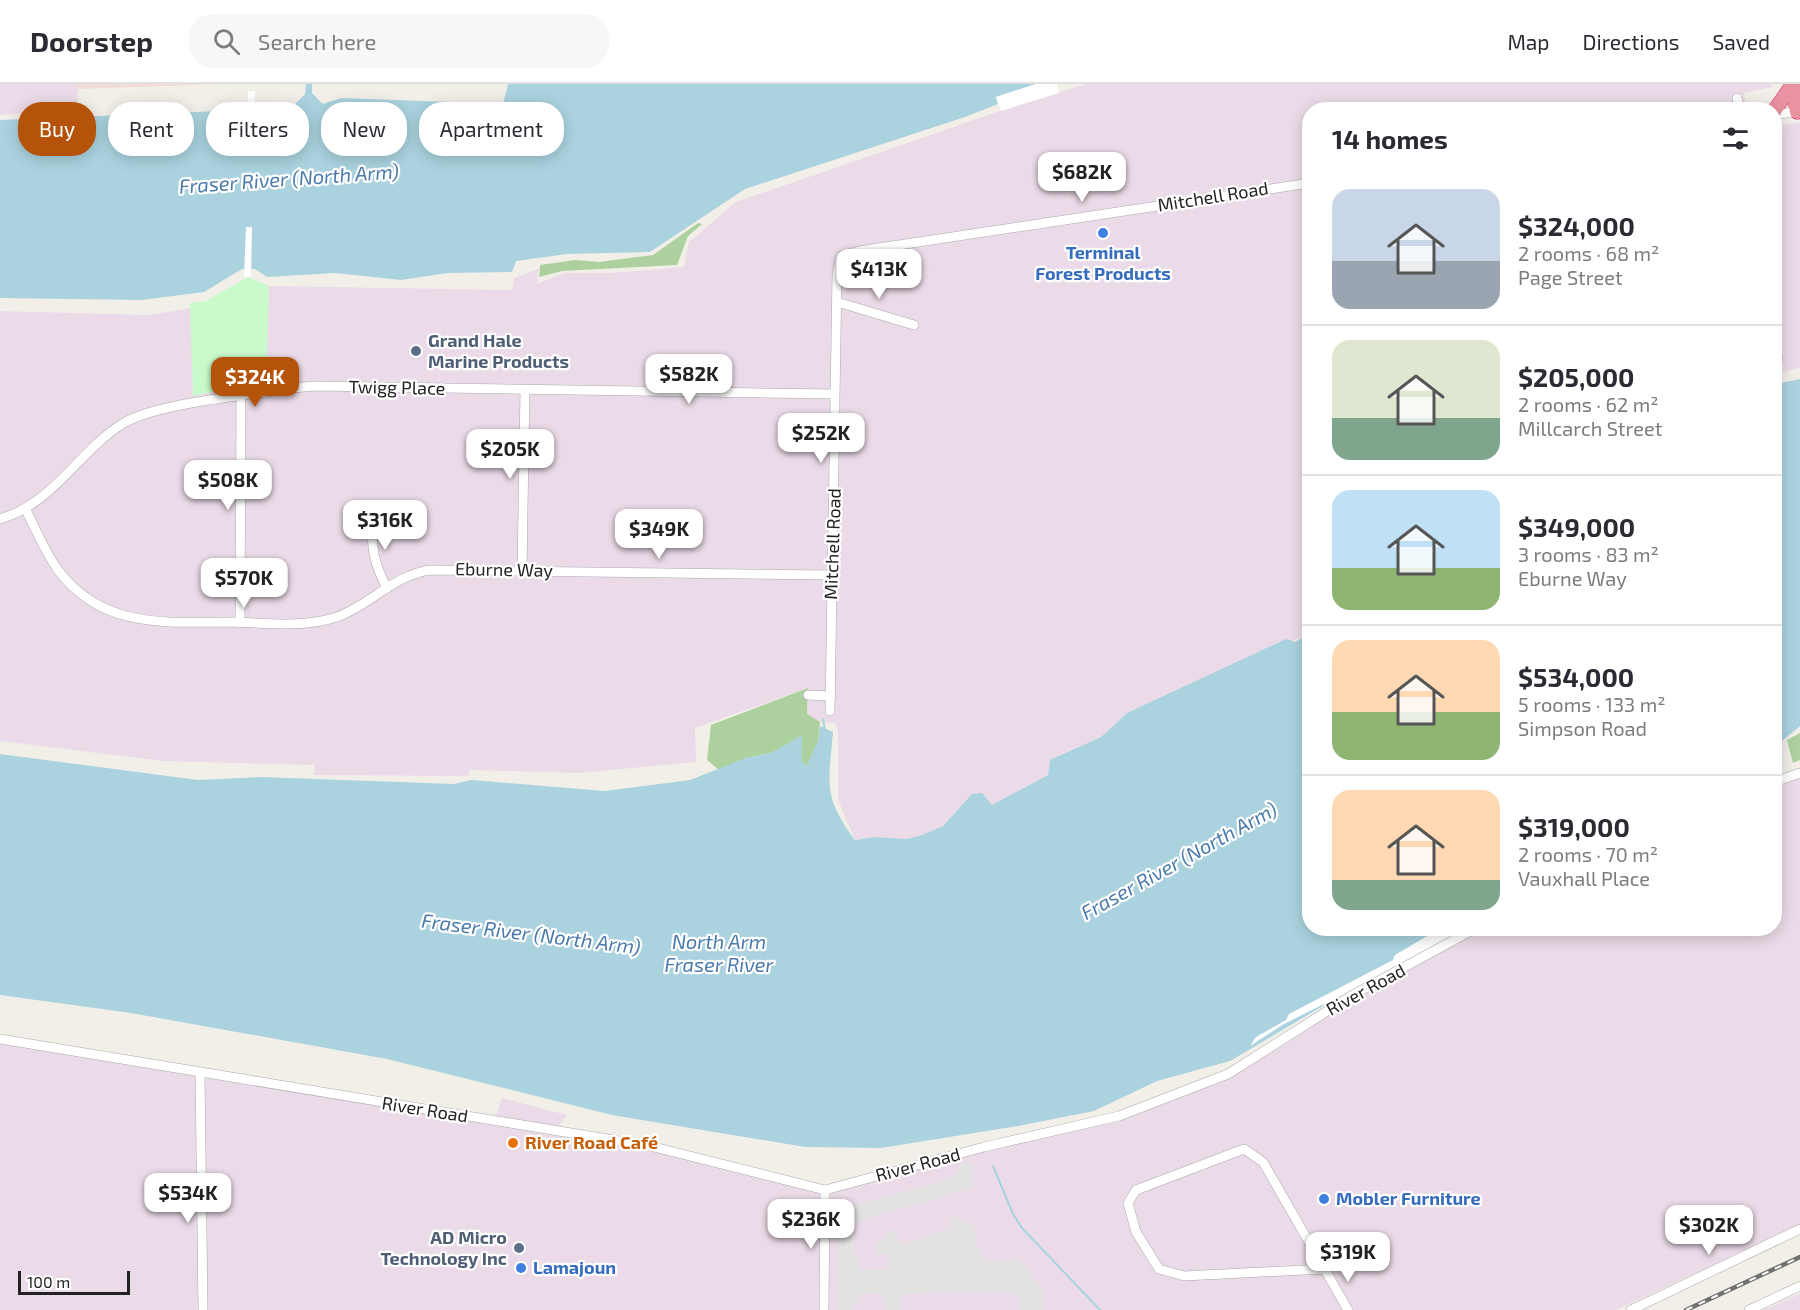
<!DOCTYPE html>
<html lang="en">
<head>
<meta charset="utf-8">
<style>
  :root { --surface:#fff; --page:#f7f7f7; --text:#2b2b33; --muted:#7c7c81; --line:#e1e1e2; --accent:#b45309 }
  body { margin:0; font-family:"Exo 2",sans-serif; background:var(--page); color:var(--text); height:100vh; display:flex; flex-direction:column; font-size:22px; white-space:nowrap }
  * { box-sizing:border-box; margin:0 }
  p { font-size:20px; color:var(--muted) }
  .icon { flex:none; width:33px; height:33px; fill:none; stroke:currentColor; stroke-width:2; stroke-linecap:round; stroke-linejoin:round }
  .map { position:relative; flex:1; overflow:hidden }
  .drawer { position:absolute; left:1302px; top:18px; width:480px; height:834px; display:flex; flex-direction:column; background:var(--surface); border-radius:24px; box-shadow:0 3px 15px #0003 }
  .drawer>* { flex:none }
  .hud { position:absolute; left:18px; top:18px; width:570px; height:54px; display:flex; gap:12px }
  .scale { position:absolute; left:18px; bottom:15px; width:112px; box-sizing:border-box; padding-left:6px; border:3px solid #222; border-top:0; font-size:16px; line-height:21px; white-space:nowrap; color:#222; -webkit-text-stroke:4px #fff; paint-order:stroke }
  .price { position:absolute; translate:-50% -51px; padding:0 14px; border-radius:12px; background:#fff; color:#222; font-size:20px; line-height:39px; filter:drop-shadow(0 2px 3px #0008) }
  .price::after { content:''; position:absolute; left:50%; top:36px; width:18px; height:14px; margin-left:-9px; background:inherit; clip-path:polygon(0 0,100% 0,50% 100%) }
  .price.on { background:var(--accent); color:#fff }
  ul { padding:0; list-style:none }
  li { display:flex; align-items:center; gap:18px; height:150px; padding:0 30px }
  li+li { border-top:2px solid var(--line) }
  li span { display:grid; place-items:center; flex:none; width:168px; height:120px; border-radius:18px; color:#555 }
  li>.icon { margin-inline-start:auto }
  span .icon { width:72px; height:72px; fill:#fffc; stroke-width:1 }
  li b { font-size:26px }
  h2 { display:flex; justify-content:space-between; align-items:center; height:72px; padding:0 30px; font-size:26px }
  .tag { padding:0 21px; border-radius:24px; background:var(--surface); box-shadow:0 3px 15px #0003; font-size:21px; line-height:54px }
  .tag.on { background:var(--accent); color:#fff }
  header { display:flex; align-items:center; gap:36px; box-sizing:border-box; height:84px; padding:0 30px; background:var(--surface); border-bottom:2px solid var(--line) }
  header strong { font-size:28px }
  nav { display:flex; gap:33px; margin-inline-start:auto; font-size:21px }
  .search { width:420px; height:54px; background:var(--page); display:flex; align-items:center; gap:15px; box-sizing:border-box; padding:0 21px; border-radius:24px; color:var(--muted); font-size:22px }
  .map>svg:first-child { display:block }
</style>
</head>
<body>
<header>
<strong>Doorstep</strong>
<div class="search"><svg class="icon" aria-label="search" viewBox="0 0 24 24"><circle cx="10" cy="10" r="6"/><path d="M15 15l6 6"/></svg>Search here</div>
<nav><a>Map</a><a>Directions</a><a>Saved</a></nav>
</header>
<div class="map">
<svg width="1800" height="1226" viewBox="0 0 1800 1226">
  <rect width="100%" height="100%" fill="#f2efe9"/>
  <!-- commercial -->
  <path fill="#f2dad9" d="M 78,0 L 219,0 L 78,5 Z"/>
  <!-- industrial -->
  <g fill="#ebdbe8">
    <path d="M 0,0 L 78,0 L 77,25 L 0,31 Z"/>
    <path d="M 1036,0 L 1057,0 L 1059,8 L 1087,0 L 1771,0 L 1772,3 L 1744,9 L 1747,25 L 1310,26 L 1309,550 L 1127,629 L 1101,653 L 1050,676 L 1048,691 L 992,722 L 982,710 L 972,710 L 943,742 L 922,751 L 907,755 L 874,753 L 855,756 L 838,716 L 838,647 L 835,639 L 820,638 L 807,630 L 808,604 L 695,644 L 696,678 L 579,689 L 470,686 L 468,692 L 314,691 L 315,681 L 162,677 L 0,657 L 0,227 L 149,231 L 191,224 L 265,297 L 269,202 L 512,206 L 514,194 L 538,185 L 537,200 L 564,189 L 610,189 L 684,183 L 689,158 L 736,118 L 1000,27 Z"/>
    <path d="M 1800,38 L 1800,284 L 1775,290 L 1774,42 Z"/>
    <path d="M 1800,689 L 1800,1148 L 1758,1160 L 1616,1226 L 0,1226 L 0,955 L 650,1062 L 826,1106 L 1119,1032 L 1228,990 L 1351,912 L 1476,845 L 1774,844 L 1775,698 Z"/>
    <path d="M 502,1014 L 567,1031 L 557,1045 L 495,1034 Z"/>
    <path d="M 1800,1210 L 1800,1226 L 1763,1226 Z"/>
  </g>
  <!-- forest -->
  <g fill="#add19e">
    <path d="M 698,139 L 702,140 L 688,152 L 677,181 L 562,187 L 539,193 L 540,181 L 575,176 L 599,178 L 653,171 Z"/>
    <path d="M 808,604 L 807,630 L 820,638 L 818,657 L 808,682 L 806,683 L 802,678 L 802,652 L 771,669 L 746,674 L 719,686 L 707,676 L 711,641 Z"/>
    <path d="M 1800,649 L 1800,676 L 1793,679 L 1787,656 Z"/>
  </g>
  <!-- park -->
  <path fill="#c8facc" d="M 248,193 L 269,202 L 266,297 L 193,312 L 190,219 L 206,217 Z"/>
  <!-- parking -->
  <path fill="#e2e2e2" d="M 959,1079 L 972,1079 L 973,1104 L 854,1138 L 854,1170 L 859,1170 L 860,1186 L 888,1186 L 888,1170 L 876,1170 L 876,1162 L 887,1148 L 895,1146 L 900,1160 L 952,1145 L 949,1135 L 956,1133 L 971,1139 L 978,1151 L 973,1154 L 986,1177 L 1019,1176 L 1043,1206 L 1043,1226 L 1019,1226 L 1018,1209 L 901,1210 L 901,1226 L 884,1226 L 883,1210 L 859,1210 L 858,1218 L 853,1218 L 853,1226 L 838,1226 L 838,1121 L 864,1119 L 943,1097 L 954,1092 L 959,1086 Z"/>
  <!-- water -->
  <g fill="#aad3df">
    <path d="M 306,0 L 312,0 L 312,9 L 323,20 L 341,14 L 503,20 L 508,0 L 1036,0 L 996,13 L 998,20 L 965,33 L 745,105 L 650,168 L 567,170 L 516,177 L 512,188 L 448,189 L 401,196 L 335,189 L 267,193 L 255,185 L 242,185 L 204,208 L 142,216 L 0,214 L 0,36 L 291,24 L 305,10 Z"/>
    <path d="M 1800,295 L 1800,642 L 1775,663 L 1775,300 Z"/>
    <path d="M 1309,550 L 1310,844 L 1453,845 L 1230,977 L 1157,997 L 1094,1027 L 1018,1042 L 881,1064 L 805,1063 L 612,1031 L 387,975 L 131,929 L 0,911 L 0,670 L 198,696 L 261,693 L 454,700 L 471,696 L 605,707 L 690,696 L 746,674 L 771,669 L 802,651 L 802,678 L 806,683 L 818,657 L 820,642 L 833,648 C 829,699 822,712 855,756 L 874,753 L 907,755 L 922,751 L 943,742 L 972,710 L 982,709 L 992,721 L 1048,691 L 1050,676 L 1101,653 L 1127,629 L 1286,555 L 1295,558 Z"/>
  </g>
  <!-- pier -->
  <g fill="#fff">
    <path d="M 1036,0 L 1057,0 L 1059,9 L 1001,27 L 996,13 Z"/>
    <path d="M 248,7 L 255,7 L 254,65 L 247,65 Z"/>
    <path d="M 246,143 L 252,143 L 251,193 L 244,193 Z"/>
    <path d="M 1439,845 L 1463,845 L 1408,878 L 1284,940 L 1250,962 L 1256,953 L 1286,936 L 1289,930 L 1393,876 L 1395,871 Z"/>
  </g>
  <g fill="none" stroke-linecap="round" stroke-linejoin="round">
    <!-- stream -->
    <g stroke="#aad3df" stroke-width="2">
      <path d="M 823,635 L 825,647"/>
      <path d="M 993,1082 L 1013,1130 L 1022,1144 L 1100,1226"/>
    </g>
    <!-- minor casing -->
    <g stroke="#a9a9a9" stroke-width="10">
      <g id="minor">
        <path d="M 1737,14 L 1739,26"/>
        <path d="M 1774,31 L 1800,27"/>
        <path d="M 837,218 L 914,241"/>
        <path d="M 1774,254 L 1778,275"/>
        <path d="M 26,426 C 36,446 45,468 58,486 C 103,546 167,538 233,538 C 267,539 304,544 337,533 C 370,521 394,491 430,486 L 831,491"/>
        <path d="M 372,433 C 372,463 372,476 387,504"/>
        <path d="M 0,435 C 54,419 77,369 122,340 C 155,319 251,311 293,304 L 314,302 L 834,310"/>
        <path d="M 522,486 L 525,306"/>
        <path d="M 240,539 L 241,313"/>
        <path d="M 808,611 L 831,612"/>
        <path d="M 830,627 L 837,191 L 841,172 L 859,167 L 1310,99"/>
        <path d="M 1774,698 L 1800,689"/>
        <path d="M 0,955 L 650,1062 L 825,1106 L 984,1063 L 1119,1032 L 1228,990 L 1351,912 L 1476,844"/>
        <path d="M 200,988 L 203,1226"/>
        <path d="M 1324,1185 L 1184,1192 L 1159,1185 L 1136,1148 L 1128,1119 L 1136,1106 L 1244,1065 L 1263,1078 L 1348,1226"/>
        <path d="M 824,1226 L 825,1106"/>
        <path d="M 1631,1226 L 1800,1145"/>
        <path d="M 1749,1226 L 1800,1202"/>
      </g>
    </g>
    <!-- highway casing -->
    <g stroke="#dc2a67" stroke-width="15">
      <g id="highway">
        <path d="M 1793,0 L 1797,28"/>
        <path d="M 1774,27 L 1793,0"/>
      </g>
    </g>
    <!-- minor -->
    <use href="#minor" stroke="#fff" stroke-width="9"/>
    <!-- highway -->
    <use href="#highway" stroke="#e892a2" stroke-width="14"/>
    <!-- rail casing -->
    <g stroke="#707070" stroke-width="4.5">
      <path id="rail" d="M 1686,1226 L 1800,1173"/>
    </g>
    <!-- rail -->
    <use href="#rail" stroke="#fff" stroke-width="2" stroke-dasharray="7" stroke-linecap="butt"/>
  </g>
  <!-- markers -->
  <g fill="#3f7fe0" stroke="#fff" stroke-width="2">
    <circle cx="1103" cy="149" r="6"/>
    <circle cx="1324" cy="1115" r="6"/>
    <circle cx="521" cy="1184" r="6"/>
  </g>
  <g fill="#5c6f8a" stroke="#fff" stroke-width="2">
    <circle cx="416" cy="267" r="6"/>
    <circle cx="519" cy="1164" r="6"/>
  </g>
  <circle fill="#e8710a" stroke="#fff" stroke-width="2" cx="513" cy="1059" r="6"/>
  <g text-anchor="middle" stroke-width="4.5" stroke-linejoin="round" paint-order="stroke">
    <!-- street labels -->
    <g font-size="18" fill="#222" stroke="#fff">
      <text transform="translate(1213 113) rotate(-9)" y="6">Mitchell Road</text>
      <text transform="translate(397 304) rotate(1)" y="6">Twigg Place</text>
      <text transform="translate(833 460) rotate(-88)" y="6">Mitchell Road</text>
      <text transform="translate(504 486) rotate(1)" y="6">Eburne Way</text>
      <text transform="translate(1366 906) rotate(-29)" y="6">River Road</text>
      <text transform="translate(425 1026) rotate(9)" y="6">River Road</text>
      <text transform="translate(918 1081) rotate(-15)" y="6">River Road</text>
    </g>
    <!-- shop labels -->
    <g font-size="18" font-weight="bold" fill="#366cbe" stroke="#fff" text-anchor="start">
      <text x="1103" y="175" text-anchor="middle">Terminal<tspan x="1103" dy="21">Forest Products</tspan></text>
      <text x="1336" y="1121">Mobler Furniture</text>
      <text x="533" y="1190">Lamajoun</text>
    </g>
    <!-- service labels -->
    <g font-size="18" font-weight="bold" fill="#4e5e75" stroke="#fff" text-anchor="start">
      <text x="428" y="263">Grand Hale<tspan x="428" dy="21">Marine Products</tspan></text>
      <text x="507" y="1160" text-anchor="end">AD Micro<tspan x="507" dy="21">Technology Inc</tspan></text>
    </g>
    <!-- food labels -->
    <g font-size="18" font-weight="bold" fill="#c56008" stroke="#fff" text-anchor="start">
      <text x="525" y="1065">River Road Café</text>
    </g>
    <!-- water labels -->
    <g font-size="20" font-style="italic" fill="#4a7aab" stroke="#fff">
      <text transform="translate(289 95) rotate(-4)" y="7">Fraser River (North Arm)</text>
      <text transform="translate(1179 777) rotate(-29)" y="7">Fraser River (North Arm)</text>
      <text transform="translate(531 850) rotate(7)" y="7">Fraser River (North Arm)</text>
      <text x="719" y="865">North Arm<tspan x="719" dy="23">Fraser River</tspan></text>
    </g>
  </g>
</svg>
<div class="scale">100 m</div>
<b class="price" style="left:1082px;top:119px">$682K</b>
<b class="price" style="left:879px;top:216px">$413K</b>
<b class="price" style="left:689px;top:321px">$582K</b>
<b class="price on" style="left:255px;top:324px">$324K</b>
<b class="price" style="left:821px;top:380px">$252K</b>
<b class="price" style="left:510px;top:396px">$205K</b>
<b class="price" style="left:228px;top:427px">$508K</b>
<b class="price" style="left:385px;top:467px">$316K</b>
<b class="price" style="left:659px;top:476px">$349K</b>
<b class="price" style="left:244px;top:525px">$570K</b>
<b class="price" style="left:188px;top:1140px">$534K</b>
<b class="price" style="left:811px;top:1166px">$236K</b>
<b class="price" style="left:1709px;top:1172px">$302K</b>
<b class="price" style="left:1348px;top:1199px">$319K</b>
<div class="hud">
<a class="tag on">Buy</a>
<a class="tag">Rent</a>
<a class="tag">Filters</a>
<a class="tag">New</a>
<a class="tag">Apartment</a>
</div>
<section class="drawer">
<h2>14 homes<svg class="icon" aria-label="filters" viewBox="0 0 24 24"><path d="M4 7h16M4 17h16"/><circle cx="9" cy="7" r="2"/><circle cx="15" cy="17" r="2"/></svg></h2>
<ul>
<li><span style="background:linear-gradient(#c9d6e8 60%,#9aa5b1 0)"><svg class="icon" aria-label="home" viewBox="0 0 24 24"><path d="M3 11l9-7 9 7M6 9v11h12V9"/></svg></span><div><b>$324,000</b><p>2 rooms · 68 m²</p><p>Page Street</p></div></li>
<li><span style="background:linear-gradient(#dfe7d0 65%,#7fa58c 0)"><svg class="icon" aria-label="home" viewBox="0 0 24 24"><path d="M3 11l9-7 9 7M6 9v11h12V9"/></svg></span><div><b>$205,000</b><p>2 rooms · 62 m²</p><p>Millcarch Street</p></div></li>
<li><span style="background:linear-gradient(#bfe0f5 65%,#8fb573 0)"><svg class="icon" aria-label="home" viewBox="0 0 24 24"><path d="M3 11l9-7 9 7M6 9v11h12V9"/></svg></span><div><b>$349,000</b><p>3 rooms · 83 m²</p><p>Eburne Way</p></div></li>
<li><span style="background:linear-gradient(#ffd9b3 60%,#8fb573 0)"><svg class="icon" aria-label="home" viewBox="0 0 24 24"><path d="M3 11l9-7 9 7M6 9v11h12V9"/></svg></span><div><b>$534,000</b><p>5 rooms · 133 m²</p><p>Simpson Road</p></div></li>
<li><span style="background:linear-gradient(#ffd9b3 75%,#7fa58c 0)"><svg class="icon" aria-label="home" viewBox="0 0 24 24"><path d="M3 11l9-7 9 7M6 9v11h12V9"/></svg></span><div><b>$319,000</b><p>2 rooms · 70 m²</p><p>Vauxhall Place</p></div></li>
</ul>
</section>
</div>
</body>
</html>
